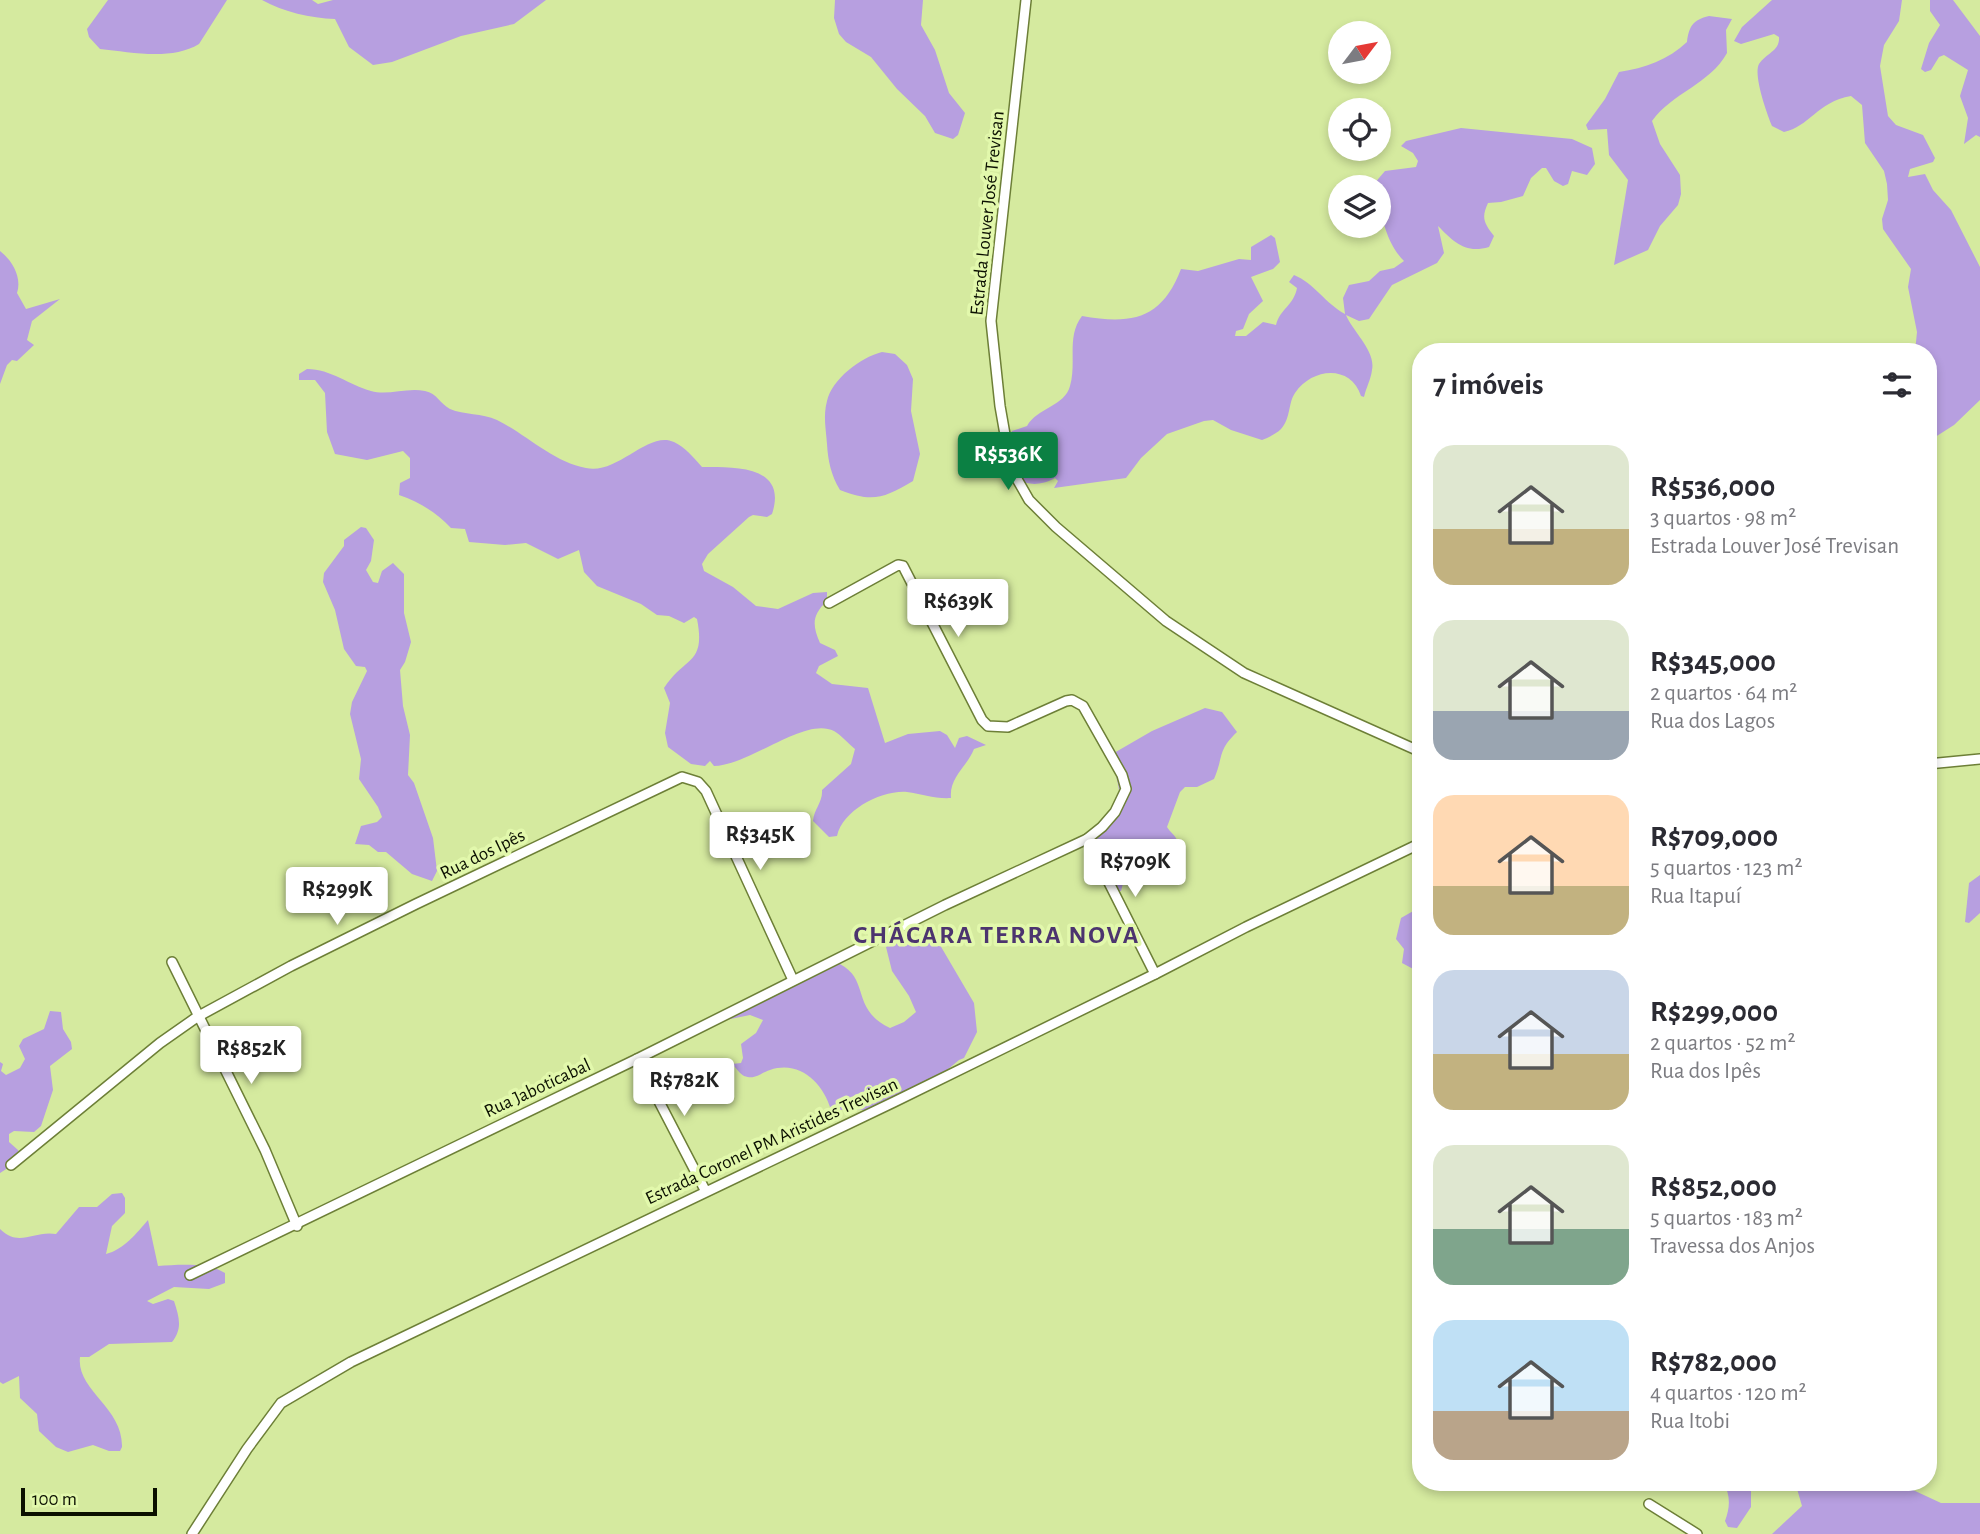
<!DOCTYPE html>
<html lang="pt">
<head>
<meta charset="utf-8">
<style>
  :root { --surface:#fff; --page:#f2f2f3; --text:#2b2b33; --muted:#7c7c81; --accent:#0b8043 }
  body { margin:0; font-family:"Alegreya Sans",sans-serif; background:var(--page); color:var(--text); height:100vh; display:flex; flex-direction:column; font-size:26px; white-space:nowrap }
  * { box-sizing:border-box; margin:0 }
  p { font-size:23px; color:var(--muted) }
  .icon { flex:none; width:38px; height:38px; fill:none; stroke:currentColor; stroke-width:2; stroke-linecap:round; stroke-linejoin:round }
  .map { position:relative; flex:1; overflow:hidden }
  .sheet { position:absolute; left:1412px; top:343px; width:525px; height:1148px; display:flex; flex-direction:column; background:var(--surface); border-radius:28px; box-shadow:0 4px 10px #0003 }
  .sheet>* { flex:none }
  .needle { width:46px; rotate:58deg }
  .fabs { position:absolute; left:1328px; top:21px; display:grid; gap:14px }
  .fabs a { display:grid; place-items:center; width:63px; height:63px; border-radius:50%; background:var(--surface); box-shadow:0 4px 10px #0003; font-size:35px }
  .scale { position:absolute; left:21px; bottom:18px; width:136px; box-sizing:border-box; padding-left:7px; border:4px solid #0b1000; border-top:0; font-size:19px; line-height:24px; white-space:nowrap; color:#0b1000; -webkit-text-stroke:5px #e2f8ac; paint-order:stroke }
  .price { position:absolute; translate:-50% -60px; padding:0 16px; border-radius:7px; background:#fff; color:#222; font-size:23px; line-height:46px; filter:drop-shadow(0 2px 4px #0008) }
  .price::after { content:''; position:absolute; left:50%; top:42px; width:21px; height:16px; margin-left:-10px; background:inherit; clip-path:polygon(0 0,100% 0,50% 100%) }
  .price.current { background:var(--accent); color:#fff }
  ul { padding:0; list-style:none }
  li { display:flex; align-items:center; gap:21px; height:175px; padding:0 21px }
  li span { display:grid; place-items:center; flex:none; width:196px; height:140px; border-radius:21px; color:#555 }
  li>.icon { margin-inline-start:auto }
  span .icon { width:84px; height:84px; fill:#fffc; stroke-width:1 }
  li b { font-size:30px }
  h2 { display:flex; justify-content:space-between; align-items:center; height:84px; padding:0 21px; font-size:30px }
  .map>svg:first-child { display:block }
</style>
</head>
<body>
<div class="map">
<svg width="1980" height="1534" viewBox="0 0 1980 1534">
  <rect width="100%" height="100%" fill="#d5ea9f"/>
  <!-- green -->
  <g fill="#b79fe0">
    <path d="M 108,0 L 227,0 L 199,44 C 171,61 131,52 100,49 L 89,37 L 87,29 Z"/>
    <path d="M 262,0 L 312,0 L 318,4 L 333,0 L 546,0 L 514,24 L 461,36 L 392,62 L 373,65 L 349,47 L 335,19 C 310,18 284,12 262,0 Z"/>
    <path d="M 835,0 L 923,0 L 921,25 L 935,50 L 949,93 L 965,113 L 958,135 L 953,139 L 935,133 L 925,116 L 897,89 L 871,57 L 846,42 L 839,34 L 834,18 Z"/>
    <path d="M 1772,0 L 1902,0 L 1899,21 L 1884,45 L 1880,66 L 1888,116 L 1896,125 L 1923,135 L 1935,158 L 1933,162 L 1910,169 L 1908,177 L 1925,174 L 1933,190 L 1951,210 L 1980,267 L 1980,400 L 1954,425 L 1929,441 L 1928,352 L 1915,352 L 1917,332 L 1908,287 L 1911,269 L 1883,229 L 1882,219 L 1888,200 L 1887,184 L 1884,171 L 1865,143 L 1862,105 L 1851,96 C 1817,102 1809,127 1784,132 L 1772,126 C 1767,114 1753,75 1759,64 C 1766,53 1780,51 1779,37 L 1774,34 L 1741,44 L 1734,41 L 1742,27 Z"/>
    <path d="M 1930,0 L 1953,0 L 1980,36 L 1980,137 L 1976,135 L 1964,144 L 1968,118 L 1960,96 L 1968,70 L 1944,55 L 1939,57 L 1931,70 L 1925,72 L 1921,69 L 1929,43 L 1940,25 L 1930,11 Z"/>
    <path d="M 1709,16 L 1732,19 L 1726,30 L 1727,53 C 1710,84 1672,93 1652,121 L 1660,144 L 1680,175 L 1681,194 L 1678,205 L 1660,226 L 1648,250 L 1614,265 L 1628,180 L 1609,155 L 1607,129 L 1588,130 L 1586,125 L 1605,99 L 1619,72 C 1645,68 1668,60 1687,42 C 1689,26 1693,20 1709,16 Z"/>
    <path d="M 1461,128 L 1572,139 L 1592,148 L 1595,164 L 1587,175 L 1572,171 L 1568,184 L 1563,186 L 1554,181 L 1546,168 L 1542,168 L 1531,178 L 1523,196 L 1501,202 L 1488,203 C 1481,218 1484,223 1494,236 L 1489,247 C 1465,254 1454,242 1438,226 L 1444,253 L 1437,263 L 1392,285 L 1369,319 L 1359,321 L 1346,315 C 1353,332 1376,351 1372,370 C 1371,379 1366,388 1364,397 L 1361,396 C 1351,365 1313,367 1295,393 C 1288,403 1291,418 1281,429 C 1276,434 1269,437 1262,440 L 1231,430 L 1213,420 L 1204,421 L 1167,434 L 1141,458 L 1126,478 L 1054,488 L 1058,481 L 1055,478 C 1035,489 1022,483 1002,473 L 997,460 L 1006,455 L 1012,431 L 1027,426 C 1037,408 1065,406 1070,386 C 1077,362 1066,337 1082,316 C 1132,325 1162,319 1181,269 L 1198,271 L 1239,259 L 1251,260 L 1251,247 L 1271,235 L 1275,238 L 1280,262 L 1273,269 L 1251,277 L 1263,301 L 1249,314 L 1243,329 L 1236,331 L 1235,336 L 1246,336 L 1263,322 L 1276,325 C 1280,309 1294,305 1297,288 L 1289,282 L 1294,275 C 1314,283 1326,304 1345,314 L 1343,298 L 1349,285 L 1369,281 L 1380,271 L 1394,268 L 1404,261 C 1386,243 1379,212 1379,187 L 1373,185 L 1385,171 L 1416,167 L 1418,161 L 1413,153 L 1401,146 L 1406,141 Z"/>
    <path d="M 0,251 C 13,261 22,278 17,293 L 26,309 L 60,299 L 32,321 L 27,340 L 34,345 L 17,361 L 12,360 L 7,365 L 0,384 Z"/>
    <path d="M 882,352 L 895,354 L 907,365 L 913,379 L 911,411 L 920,454 L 913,481 C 884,498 873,503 840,490 C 831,475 828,461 827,444 C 826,429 823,416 827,401 C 832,379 861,357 882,352 Z"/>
    <path d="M 307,369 C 331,369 349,385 371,391 C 388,396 407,387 425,391 C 437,393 440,404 450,409 C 464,415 482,413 497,420 C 526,434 553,462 586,468 C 618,475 648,430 674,442 C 685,447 694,458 702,467 C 735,467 788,465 772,514 L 767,517 L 753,515 L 749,517 L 708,554 L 702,564 L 704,571 L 733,587 L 756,606 L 778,609 L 813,593 L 827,592 L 827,601 C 812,615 812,625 820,643 L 835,650 L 838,656 L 819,666 L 816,673 L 832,684 L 868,688 L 885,743 L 908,734 L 940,731 L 947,735 L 955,748 L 959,738 L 967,736 L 986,745 L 974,749 C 967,767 949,777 951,798 C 935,799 922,794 907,792 C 881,790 843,810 837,836 L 829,837 L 813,821 C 814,809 823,802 822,790 L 851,764 L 855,749 C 849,744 841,735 834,731 C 805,716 751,765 714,766 L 710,761 L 705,766 L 691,764 L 668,747 L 665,733 L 670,703 L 664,688 C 685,656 706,665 697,619 L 694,617 L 684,623 L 669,616 L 657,615 L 641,604 L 597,586 L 584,572 L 579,550 L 558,559 L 526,543 L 505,545 L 469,542 L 465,529 L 451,528 C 436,512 419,502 399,495 L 400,483 L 410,478 L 410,458 L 403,451 L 367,460 L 335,454 L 327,432 L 325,393 L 315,380 L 299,380 L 299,374 Z"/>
    <path d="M 361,527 L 366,528 L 374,540 L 371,561 L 366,570 L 373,582 L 378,583 L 382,571 L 393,563 L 404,574 L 404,613 L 411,642 L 405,662 L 400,670 L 403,706 L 410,735 L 408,775 L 414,783 L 433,838 L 437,871 L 432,881 L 412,874 L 386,852 L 378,852 L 369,845 L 355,844 L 361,826 L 377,822 L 382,817 L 378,807 L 359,779 L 361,759 L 350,714 L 352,702 L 367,671 L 365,667 L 356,666 L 344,649 L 335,610 L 323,582 L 324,573 L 344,546 L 344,540 Z"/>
    <path d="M 1205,708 L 1222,712 L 1237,732 C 1217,751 1224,756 1214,779 L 1197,787 L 1185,787 L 1180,792 L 1167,827 C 1170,832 1175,835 1177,840 C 1184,859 1176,884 1152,879 C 1145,878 1138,874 1131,872 L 1125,876 L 1121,891 L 1112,892 C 1106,885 1098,879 1092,872 C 1075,848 1112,824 1118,803 C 1123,787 1111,770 1114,753 L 1152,731 Z"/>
    <path d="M 1980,875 L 1980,913 L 1969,923 L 1965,922 L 1969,883 Z"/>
    <path d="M 1415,910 L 1421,910 L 1421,969 L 1417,971 L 1402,963 L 1404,949 L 1396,939 L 1401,918 Z"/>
    <path d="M 919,937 L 940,945 L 974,1003 L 977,1032 L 964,1058 L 959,1060 L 929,1085 L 874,1110 L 831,1110 C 823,1083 800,1060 770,1070 C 760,1073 756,1080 744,1076 C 740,1074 736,1068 732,1064 L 741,1063 L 743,1058 L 741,1044 L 756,1033 L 763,1020 L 750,1015 L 716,1022 L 835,962 C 872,976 849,1009 890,1028 L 904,1022 L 916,1012 L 909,996 L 892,971 L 886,947 Z"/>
    <path d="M 50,1011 L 61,1012 L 63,1029 L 71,1042 L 72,1049 L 50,1066 L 53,1090 L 41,1126 L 34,1132 L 14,1131 L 9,1134 L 9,1142 L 18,1150 L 22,1159 L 0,1173 L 0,1062 L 3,1064 L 1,1071 L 6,1075 L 20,1068 L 25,1059 L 19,1046 L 23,1039 L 44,1029 Z"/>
    <path d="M 122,1193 L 125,1198 L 125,1213 L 112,1226 L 106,1254 C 123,1250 137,1233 148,1220 L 158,1266 C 178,1265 207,1262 225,1273 L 225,1283 L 209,1289 L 174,1287 L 147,1301 L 153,1304 L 168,1299 L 174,1301 C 179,1317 183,1328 172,1342 L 109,1344 L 89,1357 L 80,1357 C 76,1390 123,1407 122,1447 L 120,1451 L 109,1451 L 93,1445 L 68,1452 L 56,1447 L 39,1431 L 37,1414 L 20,1398 L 19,1376 L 3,1384 L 0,1382 L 0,1229 C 19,1248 34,1230 56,1234 L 79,1207 L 97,1207 L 112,1194 Z"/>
    <path d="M 1723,1482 L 1751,1482 L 1751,1507 L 1737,1528 L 1728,1527 L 1725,1521 C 1730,1508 1731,1495 1723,1482 Z"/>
    <path d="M 1795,1482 L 1922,1482 L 1913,1485 L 1913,1490 L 1941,1503 L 1980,1503 L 1980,1534 L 1772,1534 L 1802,1506 Z"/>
  </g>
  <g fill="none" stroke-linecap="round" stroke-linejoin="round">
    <!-- minor casing -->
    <g stroke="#6d7f37" stroke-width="12">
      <g id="minor">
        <path d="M 1026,0 L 991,321 L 1000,406 L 1007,446 L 1017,479 L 1029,500 L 1056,527 L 1166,621 L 1244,673 L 1421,752"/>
        <path d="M 1928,764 L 1980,759"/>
        <path d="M 1087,839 L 1155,974"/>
        <path d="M 172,962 L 265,1150 L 297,1226"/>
        <path d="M 637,1059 L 705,1190"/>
        <path d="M 11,1165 L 160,1043 L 197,1017 L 291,966 L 416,904 L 682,777 L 698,782 L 706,791 L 793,980"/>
        <path d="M 190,1275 L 637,1059 L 945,905 L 1087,839 L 1102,827 L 1115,812 L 1126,789 L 1122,775 L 1083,706 L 1072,700 L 1066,701 L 1008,727 L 988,726 L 982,720 L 903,566 L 898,565 L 829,603"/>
        <path d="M 1649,1504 L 1697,1534"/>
        <path d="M 192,1534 L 247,1449 L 281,1403 L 351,1362 L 894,1102 L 1155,974 L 1246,927 L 1421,843"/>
      </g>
    </g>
    <!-- minor -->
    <use href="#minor" stroke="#fff" stroke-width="9"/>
  </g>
  <g text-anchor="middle" stroke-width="7" stroke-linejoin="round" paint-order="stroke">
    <!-- street labels -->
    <g font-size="19" fill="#0b1000" stroke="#e2f8ac">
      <text transform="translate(986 213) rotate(-84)" y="7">Estrada Louver José Trevisan</text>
      <text transform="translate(482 853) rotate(-26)" y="7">Rua dos Ipês</text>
      <text transform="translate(537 1087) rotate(-25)" y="7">Rua Jaboticabal</text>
      <text transform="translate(771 1140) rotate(-25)" y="7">Estrada Coronel PM Aristides Trevisan</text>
    </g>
    <!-- district labels -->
    <g font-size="26" font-weight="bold" letter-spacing="2" fill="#4c346f" stroke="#e2f8ac">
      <text x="997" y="943">CHÁCARA TERRA NOVA</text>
    </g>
  </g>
</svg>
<div class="fabs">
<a><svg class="needle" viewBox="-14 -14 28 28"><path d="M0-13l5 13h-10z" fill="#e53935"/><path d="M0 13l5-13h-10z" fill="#7c7c81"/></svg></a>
<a><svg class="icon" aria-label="locate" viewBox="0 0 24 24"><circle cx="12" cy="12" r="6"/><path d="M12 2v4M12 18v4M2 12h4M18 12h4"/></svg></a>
<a><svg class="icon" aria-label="layers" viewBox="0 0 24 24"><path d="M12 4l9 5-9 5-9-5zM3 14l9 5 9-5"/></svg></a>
</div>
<div class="scale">100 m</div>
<b class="price current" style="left:1008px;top:492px">R$536K</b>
<b class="price" style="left:958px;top:639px">R$639K</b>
<b class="price" style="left:760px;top:872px">R$345K</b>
<b class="price" style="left:1135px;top:899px">R$709K</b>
<b class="price" style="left:337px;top:927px">R$299K</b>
<b class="price" style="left:251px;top:1086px">R$852K</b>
<b class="price" style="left:684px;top:1118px">R$782K</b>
<section class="sheet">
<h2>7 imóveis<svg class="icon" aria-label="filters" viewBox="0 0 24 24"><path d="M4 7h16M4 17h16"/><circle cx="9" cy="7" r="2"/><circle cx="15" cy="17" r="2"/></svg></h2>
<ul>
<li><span style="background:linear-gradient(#dfe7d0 60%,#c2b280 0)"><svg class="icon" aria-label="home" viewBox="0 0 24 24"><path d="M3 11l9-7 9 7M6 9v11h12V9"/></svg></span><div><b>R$536,000</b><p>3 quartos · 98 m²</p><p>Estrada Louver José Trevisan</p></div></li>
<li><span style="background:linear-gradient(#dfe7d0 65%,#9aa5b1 0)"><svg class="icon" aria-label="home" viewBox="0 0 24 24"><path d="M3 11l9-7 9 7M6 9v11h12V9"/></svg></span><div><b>R$345,000</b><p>2 quartos · 64 m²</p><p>Rua dos Lagos</p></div></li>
<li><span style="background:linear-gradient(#ffd9b3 65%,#c2b280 0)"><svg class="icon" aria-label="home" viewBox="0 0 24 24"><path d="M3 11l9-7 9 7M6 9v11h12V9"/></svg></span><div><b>R$709,000</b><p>5 quartos · 123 m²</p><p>Rua Itapuí</p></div></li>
<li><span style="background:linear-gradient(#c9d6e8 60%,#c2b280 0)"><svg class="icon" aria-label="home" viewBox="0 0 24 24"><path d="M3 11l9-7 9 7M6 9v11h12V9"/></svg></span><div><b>R$299,000</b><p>2 quartos · 52 m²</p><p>Rua dos Ipês</p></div></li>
<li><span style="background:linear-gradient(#dfe7d0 60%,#7fa58c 0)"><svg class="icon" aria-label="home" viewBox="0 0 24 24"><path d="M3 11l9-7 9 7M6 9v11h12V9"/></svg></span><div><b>R$852,000</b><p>5 quartos · 183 m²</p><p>Travessa dos Anjos</p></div></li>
<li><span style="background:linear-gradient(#bfe0f5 65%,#b9a48a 0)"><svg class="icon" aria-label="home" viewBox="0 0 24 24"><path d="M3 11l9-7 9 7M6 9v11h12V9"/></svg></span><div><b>R$782,000</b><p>4 quartos · 120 m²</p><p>Rua Itobi</p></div></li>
</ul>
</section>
</div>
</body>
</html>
